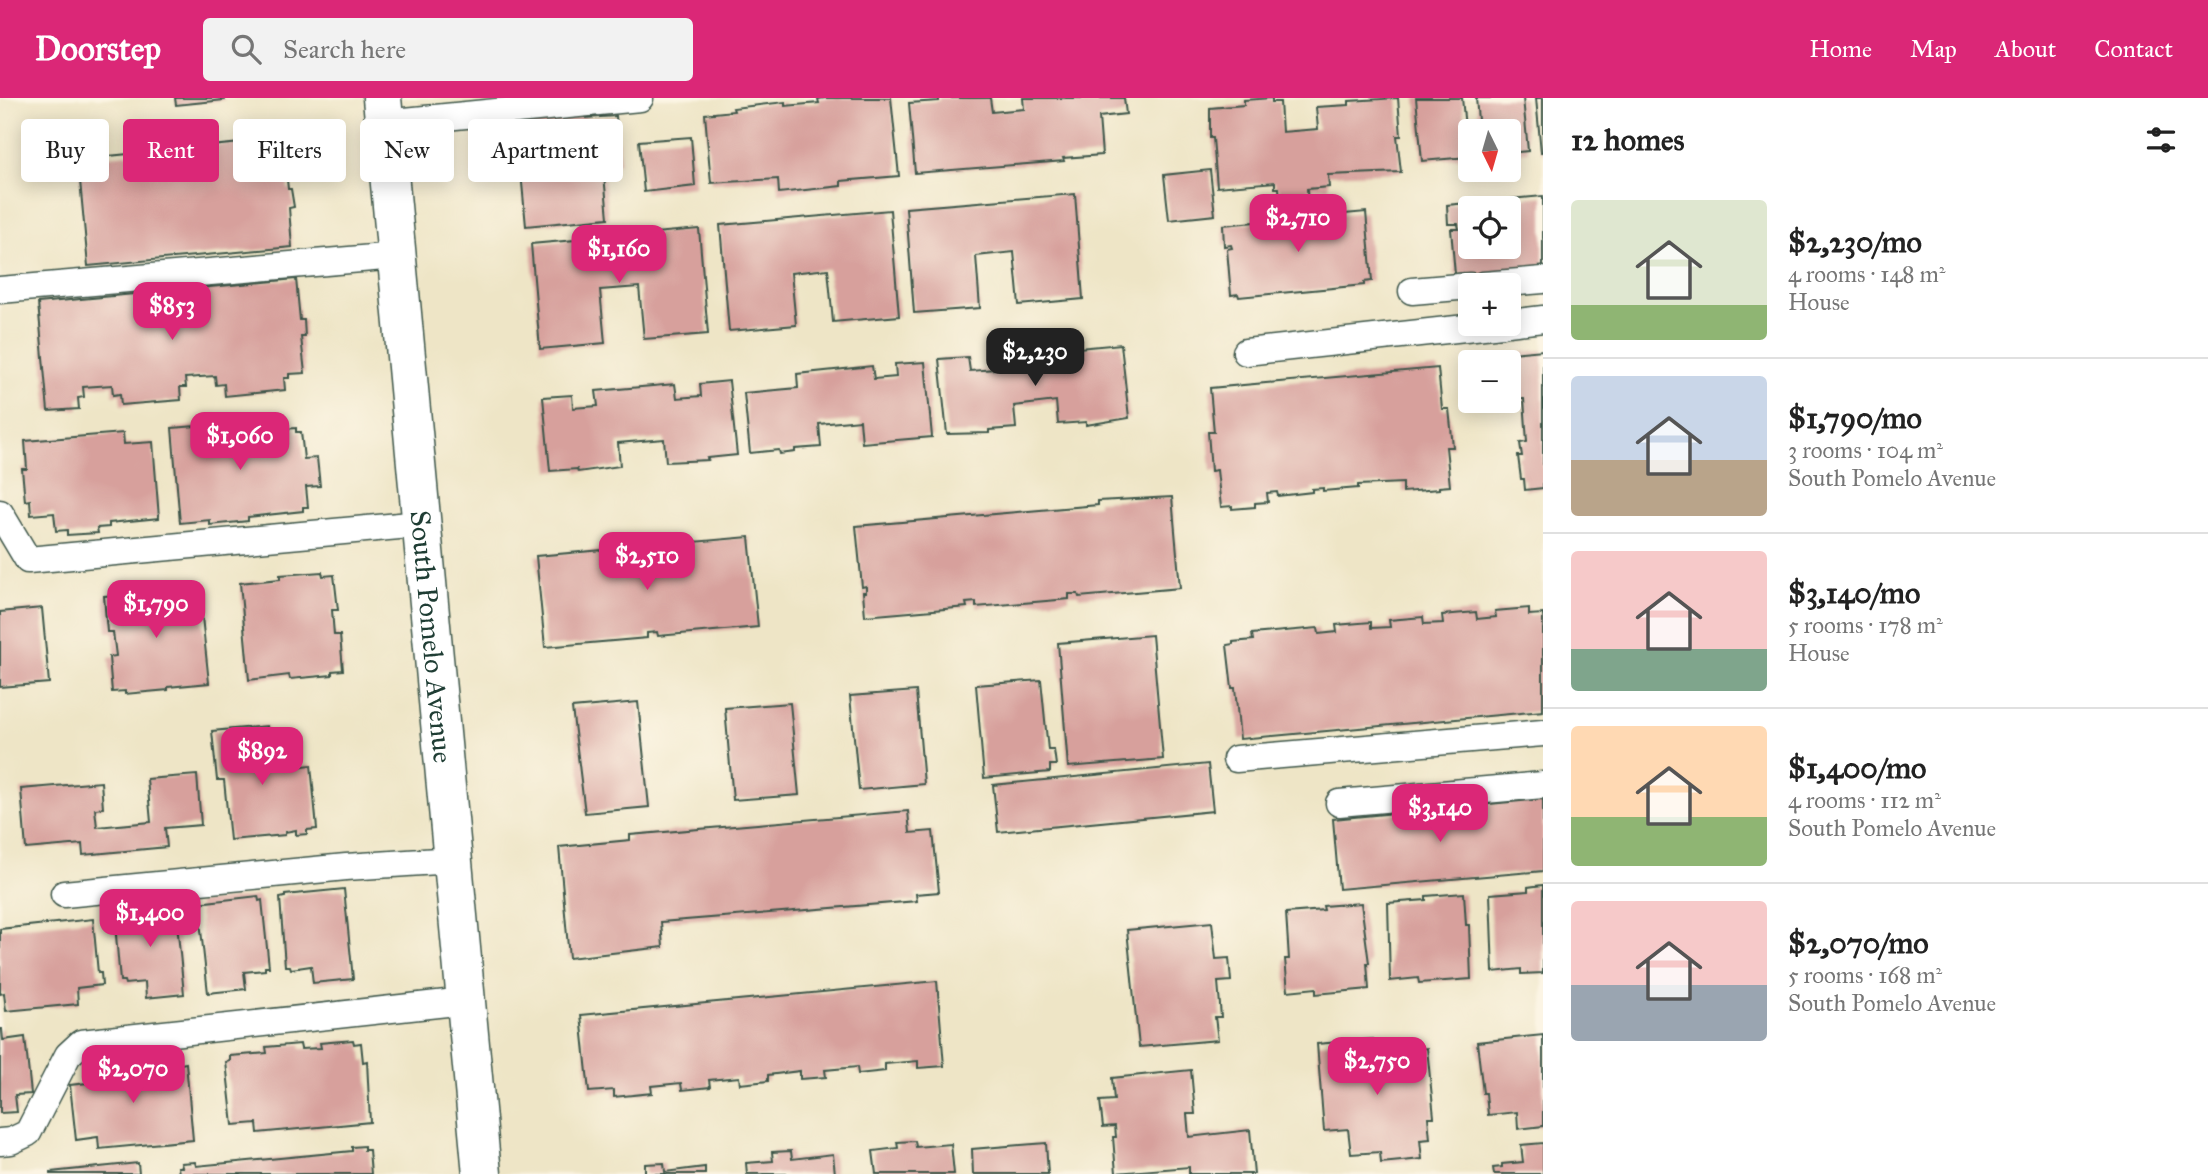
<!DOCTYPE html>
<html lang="en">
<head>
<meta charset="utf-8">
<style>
  :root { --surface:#fff; --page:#f2f2f2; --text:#222; --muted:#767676; --line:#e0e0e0; --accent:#db2777 }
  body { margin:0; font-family:"IM FELL Great Primer",serif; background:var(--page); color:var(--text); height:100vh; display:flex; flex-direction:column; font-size:26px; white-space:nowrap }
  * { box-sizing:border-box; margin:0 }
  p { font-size:23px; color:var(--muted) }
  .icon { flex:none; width:38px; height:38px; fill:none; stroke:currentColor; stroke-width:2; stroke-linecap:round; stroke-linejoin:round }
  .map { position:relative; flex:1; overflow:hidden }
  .drawer { display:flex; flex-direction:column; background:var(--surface); width:665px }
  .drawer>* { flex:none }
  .hud { position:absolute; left:21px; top:21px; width:665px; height:63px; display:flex; gap:14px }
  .needle { width:46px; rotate:175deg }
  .tools { position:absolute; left:1458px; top:21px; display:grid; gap:14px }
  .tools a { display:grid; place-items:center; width:63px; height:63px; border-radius:7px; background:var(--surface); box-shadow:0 4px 18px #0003; font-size:35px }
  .price { position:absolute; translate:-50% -60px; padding:0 16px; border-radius:14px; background:var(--accent); color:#fff; font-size:23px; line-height:46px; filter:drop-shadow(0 2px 4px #0008) }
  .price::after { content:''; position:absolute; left:50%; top:42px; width:21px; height:16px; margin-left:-10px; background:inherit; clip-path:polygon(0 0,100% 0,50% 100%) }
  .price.selected { background:#222; color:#fff }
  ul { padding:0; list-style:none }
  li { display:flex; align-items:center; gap:21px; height:175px; padding:0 28px }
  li+li { border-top:2px solid var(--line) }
  li span { display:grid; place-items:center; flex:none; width:196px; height:140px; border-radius:7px; color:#555 }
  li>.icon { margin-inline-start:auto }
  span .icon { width:84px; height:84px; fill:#fffc; stroke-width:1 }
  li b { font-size:30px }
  h2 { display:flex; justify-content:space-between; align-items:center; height:84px; padding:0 28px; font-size:30px }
  .pill { padding:0 24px; border-radius:7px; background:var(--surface); box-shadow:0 4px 18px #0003; font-size:24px; line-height:63px }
  .pill.selected { background:var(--accent); color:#fff }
  header { display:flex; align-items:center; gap:42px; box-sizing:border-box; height:98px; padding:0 35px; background:var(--accent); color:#fff }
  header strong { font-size:33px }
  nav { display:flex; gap:38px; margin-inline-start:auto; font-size:24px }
  .search { width:490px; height:63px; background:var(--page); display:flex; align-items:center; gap:18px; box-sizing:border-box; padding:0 24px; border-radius:7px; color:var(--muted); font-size:26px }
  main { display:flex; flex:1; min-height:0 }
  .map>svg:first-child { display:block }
</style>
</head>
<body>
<header>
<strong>Doorstep</strong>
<div class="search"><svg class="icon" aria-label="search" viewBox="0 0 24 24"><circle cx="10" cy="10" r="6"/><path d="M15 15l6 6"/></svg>Search here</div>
<nav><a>Home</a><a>Map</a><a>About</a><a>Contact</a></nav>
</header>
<main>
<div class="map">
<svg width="1543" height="1076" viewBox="0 0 1543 1076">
  <rect width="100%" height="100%" fill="#fcf5e5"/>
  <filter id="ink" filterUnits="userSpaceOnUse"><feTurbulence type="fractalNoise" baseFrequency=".0143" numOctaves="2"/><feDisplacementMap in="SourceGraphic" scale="14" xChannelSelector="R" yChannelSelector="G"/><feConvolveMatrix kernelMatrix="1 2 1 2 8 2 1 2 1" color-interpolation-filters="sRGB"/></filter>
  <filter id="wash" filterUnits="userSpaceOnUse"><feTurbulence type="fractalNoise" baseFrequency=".00686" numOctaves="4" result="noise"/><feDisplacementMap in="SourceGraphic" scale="28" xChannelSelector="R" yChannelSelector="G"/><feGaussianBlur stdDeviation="1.57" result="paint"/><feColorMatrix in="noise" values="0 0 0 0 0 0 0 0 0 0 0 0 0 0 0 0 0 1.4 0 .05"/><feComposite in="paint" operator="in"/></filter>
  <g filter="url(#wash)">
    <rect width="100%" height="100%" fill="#eee5c6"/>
    <g id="blocks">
      <!-- building -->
      <g fill="#d7a09c" fill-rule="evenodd">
        <path d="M 175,0 L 224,0 L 224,2 L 176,7 Z"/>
        <path d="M 826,0 L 891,0 L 899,78 L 841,83 L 841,88 L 779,95 L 778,81 L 711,85 L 705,16 L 734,13 L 733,10 L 785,4 L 785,8 L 819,5 L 818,1 Z"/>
        <path d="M 939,0 L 990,0 L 992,14 L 1024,11 L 1023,0 L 1124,0 L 1126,16 L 1099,19 L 1102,57 L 1063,60 L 1064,63 L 915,75 L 909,5 L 939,3 Z"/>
        <path d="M 1272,0 L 1272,4 L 1280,4 L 1282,34 L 1318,31 L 1316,9 L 1349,7 L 1349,3 L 1398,0 L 1401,38 L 1397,38 L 1401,74 L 1328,77 L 1329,89 L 1307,91 L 1308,111 L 1281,113 L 1279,90 L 1275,90 L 1275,84 L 1217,89 L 1213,40 L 1210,40 L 1210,10 L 1244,7 L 1244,2 Z"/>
        <path d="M 1416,0 L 1462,0 L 1468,59 L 1422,63 Z"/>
        <path d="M 1476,0 L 1523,0 L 1528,53 L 1508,55 L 1508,33 L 1479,33 Z"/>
        <path d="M 1536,0 L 1543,0 L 1543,54 L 1541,54 Z"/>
        <path d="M 585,13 L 586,20 L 616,18 L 620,65 L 603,66 L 608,120 L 526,128 L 521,74 L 517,74 L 515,54 L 518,54 L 515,20 Z"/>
        <path d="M 691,39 L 695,88 L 644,94 L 639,43 Z"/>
        <path d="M 261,43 L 263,56 L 284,54 L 288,91 L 291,91 L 294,109 L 289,110 L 292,149 L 88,168 L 79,72 L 100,69 L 99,59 L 158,53 L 159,64 L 202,60 L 201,49 Z"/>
        <path d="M 1210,72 L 1215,117 L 1169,122 L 1164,77 Z"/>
        <path d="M 1075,96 L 1083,201 L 1019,207 L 1014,154 L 976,158 L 980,210 L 914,215 L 906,110 Z"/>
        <path d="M 1543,98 L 1543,171 L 1463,179 L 1463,175 L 1455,176 L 1451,131 L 1459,131 L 1458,126 L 1448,126 L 1447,107 ZM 1470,110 L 1508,110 L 1508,149 L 1470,149 Z"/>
        <path d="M 890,112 L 899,218 L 833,224 L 828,171 L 791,175 L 796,227 L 729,233 L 720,127 Z"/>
        <path d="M 1366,114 L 1372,183 L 1364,184 L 1364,187 L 1239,199 L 1238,196 L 1231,197 L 1227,151 L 1232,150 L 1231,147 L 1224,148 L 1223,127 Z"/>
        <path d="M 699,131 L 708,236 L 644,241 L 639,189 L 600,192 L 605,245 L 540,251 L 531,146 Z"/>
        <path d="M 296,181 L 300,222 L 304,222 L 305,239 L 301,239 L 305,275 L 289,276 L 289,280 L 284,280 L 285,292 L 225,298 L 224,286 L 216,287 L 215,278 L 185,280 L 186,289 L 180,289 L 181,302 L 121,307 L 120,296 L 113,297 L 112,287 L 83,289 L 84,299 L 78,300 L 79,311 L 48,313 L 38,205 Z"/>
        <path d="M 1121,246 L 1129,320 L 1086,327 L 1086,324 L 1058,326 L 1056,303 L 1014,308 L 1016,330 L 989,332 L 989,335 L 947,336 L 939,261 L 968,259 L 970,273 L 995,271 L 993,258 Z"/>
        <path d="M 1543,252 L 1543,390 L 1525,392 L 1524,381 L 1521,381 L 1518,358 L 1522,358 L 1520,345 L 1527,344 L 1524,301 L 1516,301 L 1515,288 L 1511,288 L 1509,266 L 1513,266 L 1512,255 Z"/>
        <path d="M 925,264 L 932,339 L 862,345 L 860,322 L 819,326 L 821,349 L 795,351 L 795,354 L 780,356 L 779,352 L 750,355 L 744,295 L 798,290 L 797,276 L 872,268 L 874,281 L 896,279 L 895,266 Z"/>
        <path d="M 1438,270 L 1442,311 L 1449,311 L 1453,349 L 1446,349 L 1450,388 L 1439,389 L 1439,391 L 1403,394 L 1403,385 L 1358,387 L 1358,390 L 1323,393 L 1323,390 L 1312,391 L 1312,394 L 1278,398 L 1277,394 L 1267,395 L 1268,404 L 1255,405 L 1255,409 L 1232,411 L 1232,408 L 1221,409 L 1217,372 L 1211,373 L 1208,334 L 1214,334 L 1210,290 Z"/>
        <path d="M 729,283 L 737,357 L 707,360 L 708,362 L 666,364 L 664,341 L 618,345 L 620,368 L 578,374 L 577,371 L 550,373 L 543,299 L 572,297 L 573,310 L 598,308 L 596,293 L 675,286 L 677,300 L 701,298 L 700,286 Z"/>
        <path d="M 259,323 L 260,333 L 296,330 L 296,334 L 301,334 L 304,361 L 317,360 L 320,388 L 306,389 L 308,409 L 303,409 L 303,413 L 248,419 L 248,423 L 210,427 L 210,422 L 180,425 L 172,330 Z"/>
        <path d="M 123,335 L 124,346 L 153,344 L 159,420 L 109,425 L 109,429 L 97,430 L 98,435 L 67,437 L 67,432 L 56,433 L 54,415 L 31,417 L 30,402 L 25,403 L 22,371 L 27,371 L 25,343 Z"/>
        <path d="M 1172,399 L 1180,490 L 1079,499 L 1078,496 L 1069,496 L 1069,501 L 976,509 L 976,504 L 966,505 L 967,509 L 865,518 L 863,494 L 866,494 L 866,488 L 862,489 L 856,428 L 1098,407 L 1098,403 Z"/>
        <path d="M 749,439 L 758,529 L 658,538 L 657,534 L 647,535 L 647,540 L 545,549 L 536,458 Z"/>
        <path d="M 322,474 L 323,478 L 334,477 L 338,512 L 332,512 L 334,537 L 340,537 L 343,572 L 332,573 L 332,577 L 290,581 L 289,577 L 249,582 L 240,485 L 280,481 L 280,477 Z"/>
        <path d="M 158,488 L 159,493 L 199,490 L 209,585 L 168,589 L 168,592 L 125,596 L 125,593 L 112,594 L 109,559 L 116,558 L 113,534 L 107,534 L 104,498 L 116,497 L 116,493 Z"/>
        <path d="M 42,510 L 49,585 L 0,589 L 0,514 Z"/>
        <path d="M 1529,510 L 1529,517 L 1543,516 L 1543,613 L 1240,641 L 1235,590 L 1232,590 L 1227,547 L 1233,546 L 1233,544 L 1253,542 L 1252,536 L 1318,530 L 1319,536 L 1337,534 L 1336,527 L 1371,524 L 1371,530 L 1390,529 L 1389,522 L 1423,519 L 1424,526 L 1443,525 L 1442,517 L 1476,514 L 1477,521 L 1496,519 L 1495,513 Z"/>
        <path d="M 1152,537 L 1163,661 L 1068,669 L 1058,545 Z"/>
        <path d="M 1041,582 L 1048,652 L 1054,652 L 1056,667 L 1050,667 L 1050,674 L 984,680 L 976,587 Z"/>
        <path d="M 916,593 L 924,686 L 859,692 L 850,598 Z"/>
        <path d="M 638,604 L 649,709 L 585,715 L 572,610 Z"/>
        <path d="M 790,605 L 799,697 L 733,702 L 725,610 Z"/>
        <path d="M 267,628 L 272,667 L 278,667 L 279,671 L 311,667 L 317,731 L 307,732 L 307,736 L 296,737 L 296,732 L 285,734 L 285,737 L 230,742 L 224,682 L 217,682 L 212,633 Z"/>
        <path d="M 1208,666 L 1213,713 L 998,734 L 993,687 Z"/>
        <path d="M 197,677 L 201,727 L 165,730 L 167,749 L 83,757 L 82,746 L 26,751 L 21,691 L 101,684 L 103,710 L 95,711 L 97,729 L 151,724 L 147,681 Z"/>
        <path d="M 1543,701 L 1543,773 L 1339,791 L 1333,721 Z"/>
        <path d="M 908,713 L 910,735 L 933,733 L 939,794 L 916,796 L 917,803 L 661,824 L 663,849 L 569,860 L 559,749 L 630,742 L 630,737 Z"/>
        <path d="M 1543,787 L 1543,875 L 1521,876 L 1521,871 L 1493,874 L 1490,796 L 1528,793 L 1528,789 Z"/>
        <path d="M 344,791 L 353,881 L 313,885 L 311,868 L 291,871 L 290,868 L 285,868 L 280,800 L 285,799 L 285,797 Z"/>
        <path d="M 1464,795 L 1466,827 L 1469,827 L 1471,881 L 1419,885 L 1418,880 L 1390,883 L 1388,805 L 1426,802 L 1426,798 Z"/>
        <path d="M 258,798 L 259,803 L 262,802 L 269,869 L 265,869 L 265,872 L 244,874 L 246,891 L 208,895 L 198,805 Z"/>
        <path d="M 175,805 L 184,896 L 146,900 L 145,884 L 125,886 L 124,883 L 120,883 L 114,814 L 117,814 L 117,811 Z"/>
        <path d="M 1361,805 L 1369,865 L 1367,865 L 1369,891 L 1316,896 L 1316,890 L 1288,893 L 1285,861 L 1289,861 L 1286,815 L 1324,812 L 1323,808 Z"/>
        <path d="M 93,821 L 98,875 L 101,875 L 102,887 L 77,890 L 78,906 L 6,913 L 4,895 L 0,896 L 0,831 Z"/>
        <path d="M 1212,824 L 1216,861 L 1229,860 L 1231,883 L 1218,884 L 1221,919 L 1215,919 L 1218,942 L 1139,949 L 1127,832 Z"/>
        <path d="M 937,883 L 944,968 L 918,970 L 918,963 L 885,966 L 885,973 L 858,976 L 857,969 L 825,972 L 826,979 L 800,981 L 800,973 L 768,977 L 768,983 L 740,986 L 739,979 L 709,982 L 710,989 L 682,992 L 681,985 L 651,988 L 652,995 L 614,999 L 614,992 L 589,994 L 581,917 Z"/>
        <path d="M 0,931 L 2,931 L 3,942 L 25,939 L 31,996 L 15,997 L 17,1014 L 0,1015 Z"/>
        <path d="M 1543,937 L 1543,1028 L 1518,1031 L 1517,1014 L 1488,1017 L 1486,995 L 1483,995 L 1477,944 Z"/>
        <path d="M 1373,941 L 1374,952 L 1416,948 L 1417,951 L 1427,950 L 1434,1019 L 1428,1019 L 1430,1041 L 1420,1042 L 1422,1061 L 1381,1065 L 1380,1054 L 1351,1056 L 1348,1031 L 1324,1033 L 1317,946 Z"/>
        <path d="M 353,942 L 354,946 L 361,945 L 363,964 L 367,963 L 370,1024 L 258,1035 L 257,1025 L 233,1027 L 226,964 L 230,963 L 230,958 L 267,955 L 266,949 L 300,946 L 301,951 L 321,950 L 320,945 Z"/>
        <path d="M 175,962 L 176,967 L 186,965 L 193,1042 L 99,1051 L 98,1039 L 76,1042 L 70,987 L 87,985 L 85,969 L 120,965 L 121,973 L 136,972 L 135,969 L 144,968 L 144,965 Z"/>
        <path d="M 1191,972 L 1195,1016 L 1187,1016 L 1189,1039 L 1250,1032 L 1254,1076 L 1189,1076 L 1189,1069 L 1116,1075 L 1113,1039 L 1116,1039 L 1115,1028 L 1103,1029 L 1100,1003 L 1114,1002 L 1112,980 Z"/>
        <path d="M 915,1043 L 916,1049 L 951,1046 L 954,1076 L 876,1076 L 873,1053 L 898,1050 L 897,1044 Z"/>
        <path d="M 1046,1045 L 1048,1076 L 973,1076 L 972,1051 Z"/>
        <path d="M 1543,1045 L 1543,1076 L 1494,1076 L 1493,1070 L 1502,1069 L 1502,1066 L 1523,1064 L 1521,1047 Z"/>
        <path d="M 364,1048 L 364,1052 L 369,1052 L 371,1076 L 179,1076 L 178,1069 L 182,1069 L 181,1065 L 195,1064 L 196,1068 L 352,1053 L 352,1049 Z"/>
        <path d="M 791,1053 L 792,1061 L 833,1056 L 835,1076 L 747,1076 L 746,1065 L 773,1063 L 772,1054 Z"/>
        <path d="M 138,1065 L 139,1076 L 51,1076 L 51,1074 Z"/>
        <path d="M 664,1065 L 665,1074 L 705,1069 L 705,1076 L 645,1076 L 645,1066 Z"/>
      </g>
    </g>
  </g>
  <g filter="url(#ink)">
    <use href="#blocks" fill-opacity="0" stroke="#3e564a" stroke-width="2"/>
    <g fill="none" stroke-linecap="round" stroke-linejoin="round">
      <!-- service casing -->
      <g stroke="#3e564a" stroke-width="29">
        <g id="service">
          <path d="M 384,25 L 640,0"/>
          <path d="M 1483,187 L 1543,182"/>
          <path d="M 0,192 L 396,158"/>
          <path d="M 1412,193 L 1470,188"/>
          <path d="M 1508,225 L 1543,221"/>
          <path d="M 1246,254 L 1502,226"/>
          <path d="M 0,415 L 28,462 L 421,426"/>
          <path d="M 1236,661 L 1543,635"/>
          <path d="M 1339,705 L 1543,687"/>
          <path d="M 64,796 L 346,769 L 453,762"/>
          <path d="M 0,1044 L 11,1043 L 28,1035 L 68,957 L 81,945 L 465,903"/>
        </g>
      </g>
      <!-- minor casing -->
      <g stroke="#3e564a" stroke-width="41">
        <g id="minor">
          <path id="s1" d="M 382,0 L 482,1076"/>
        </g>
      </g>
      <!-- service -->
      <use href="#service" stroke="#fff" stroke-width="26"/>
      <!-- minor -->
      <use href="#minor" stroke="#fff" stroke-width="38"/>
    </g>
  </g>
  <g text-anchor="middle" stroke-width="7" stroke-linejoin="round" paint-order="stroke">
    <!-- street labels -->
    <g font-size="28" fill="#1f3d34" stroke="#fcf5e5">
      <text dy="10" stroke="none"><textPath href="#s1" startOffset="541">South Pomelo Avenue</textPath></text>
    </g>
  </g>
</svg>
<div class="tools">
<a><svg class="needle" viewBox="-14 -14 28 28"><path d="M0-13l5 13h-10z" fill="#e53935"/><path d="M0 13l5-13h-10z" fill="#767676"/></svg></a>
<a><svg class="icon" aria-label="locate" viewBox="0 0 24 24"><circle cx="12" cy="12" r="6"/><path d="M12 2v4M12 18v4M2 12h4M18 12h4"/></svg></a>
<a>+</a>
<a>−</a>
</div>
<b class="price" style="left:1298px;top:156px">$2,710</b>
<b class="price" style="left:619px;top:187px">$1,160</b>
<b class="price" style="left:172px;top:244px">$853</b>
<b class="price selected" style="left:1035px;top:290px">$2,230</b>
<b class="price" style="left:240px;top:374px">$1,060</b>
<b class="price" style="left:647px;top:494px">$2,510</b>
<b class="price" style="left:156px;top:542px">$1,790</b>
<b class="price" style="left:262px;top:689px">$892</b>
<b class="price" style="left:1440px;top:746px">$3,140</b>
<b class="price" style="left:150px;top:851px">$1,400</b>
<b class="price" style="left:1377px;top:999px">$2,750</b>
<b class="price" style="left:133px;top:1007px">$2,070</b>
<div class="hud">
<a class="pill">Buy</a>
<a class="pill selected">Rent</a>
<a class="pill">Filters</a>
<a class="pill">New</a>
<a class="pill">Apartment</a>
</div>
</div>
<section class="drawer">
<h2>12 homes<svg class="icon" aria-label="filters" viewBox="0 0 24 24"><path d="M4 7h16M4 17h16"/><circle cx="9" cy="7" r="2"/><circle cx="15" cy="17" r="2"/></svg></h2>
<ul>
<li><span style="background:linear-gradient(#dfe7d0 75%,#8fb573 0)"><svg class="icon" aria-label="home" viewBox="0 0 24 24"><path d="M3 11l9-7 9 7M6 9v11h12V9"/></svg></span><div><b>$2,230/mo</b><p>4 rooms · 148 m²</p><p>House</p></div></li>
<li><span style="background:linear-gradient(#c9d6e8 60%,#b9a48a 0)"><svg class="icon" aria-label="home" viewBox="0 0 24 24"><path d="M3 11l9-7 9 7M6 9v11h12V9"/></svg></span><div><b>$1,790/mo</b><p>3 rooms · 104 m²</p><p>South Pomelo Avenue</p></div></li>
<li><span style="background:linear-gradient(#f6c9c9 70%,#7fa58c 0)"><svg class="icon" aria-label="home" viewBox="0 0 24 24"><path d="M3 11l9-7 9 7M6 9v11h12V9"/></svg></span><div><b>$3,140/mo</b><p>5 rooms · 178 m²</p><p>House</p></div></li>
<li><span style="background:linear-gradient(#ffd9b3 65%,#8fb573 0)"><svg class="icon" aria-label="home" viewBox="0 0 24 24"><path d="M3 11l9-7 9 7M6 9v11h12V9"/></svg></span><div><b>$1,400/mo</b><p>4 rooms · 112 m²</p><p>South Pomelo Avenue</p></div></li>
<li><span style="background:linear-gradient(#f6c9c9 60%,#9aa5b1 0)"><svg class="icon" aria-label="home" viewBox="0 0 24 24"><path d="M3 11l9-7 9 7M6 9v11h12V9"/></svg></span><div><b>$2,070/mo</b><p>5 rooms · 168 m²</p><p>South Pomelo Avenue</p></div></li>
</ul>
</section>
</main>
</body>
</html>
